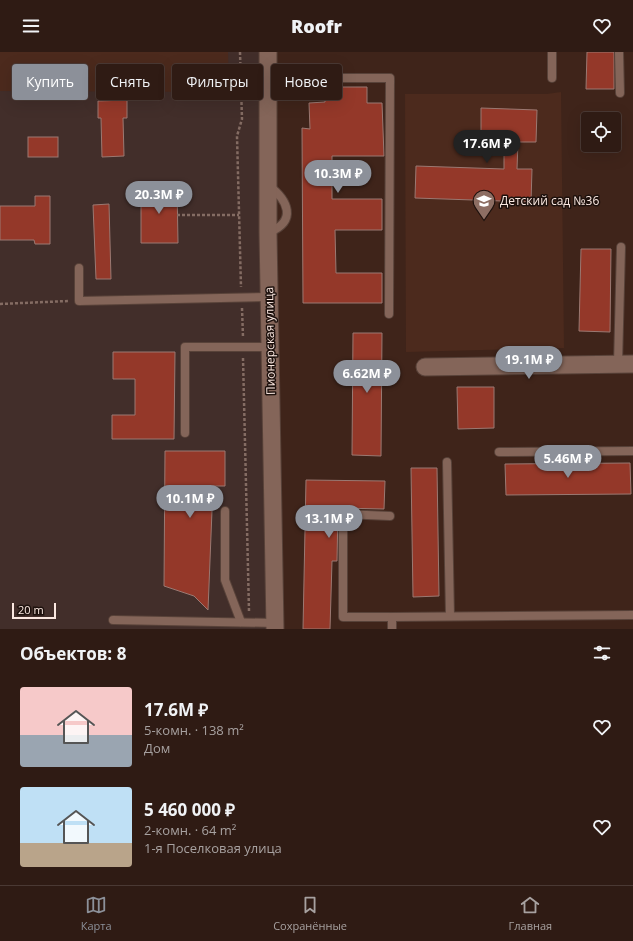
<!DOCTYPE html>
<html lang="ru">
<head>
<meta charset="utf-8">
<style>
  :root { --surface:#2f1b14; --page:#37241d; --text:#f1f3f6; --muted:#a7a1a0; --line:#4a3934; --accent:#8c9099 }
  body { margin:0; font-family:"Open Sans",sans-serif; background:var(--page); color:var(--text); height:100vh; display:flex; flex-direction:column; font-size:15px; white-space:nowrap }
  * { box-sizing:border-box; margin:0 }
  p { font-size:13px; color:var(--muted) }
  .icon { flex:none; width:22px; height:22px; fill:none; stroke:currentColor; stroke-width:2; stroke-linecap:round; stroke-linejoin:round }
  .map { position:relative; height:577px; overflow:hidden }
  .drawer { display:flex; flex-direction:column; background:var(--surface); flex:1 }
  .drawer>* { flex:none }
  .top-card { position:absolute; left:12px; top:12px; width:400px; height:36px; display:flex; gap:8px }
  .controls { position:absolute; left:581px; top:60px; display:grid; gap:8px }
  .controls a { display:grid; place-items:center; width:40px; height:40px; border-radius:4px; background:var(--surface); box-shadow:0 4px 16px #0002,0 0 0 1px var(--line); font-size:20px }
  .scale { position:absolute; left:12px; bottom:10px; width:44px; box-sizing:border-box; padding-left:4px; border:2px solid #fbe8e1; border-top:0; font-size:11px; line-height:14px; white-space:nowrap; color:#fbe8e1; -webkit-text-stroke:3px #1d110d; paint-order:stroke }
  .price { position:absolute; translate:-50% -34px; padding:0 9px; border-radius:14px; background:var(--accent); color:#fff; font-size:13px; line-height:26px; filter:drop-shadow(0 1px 2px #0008) }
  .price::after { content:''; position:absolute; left:50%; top:24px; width:12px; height:9px; margin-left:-6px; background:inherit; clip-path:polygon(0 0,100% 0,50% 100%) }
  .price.on { background:#222; color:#fff }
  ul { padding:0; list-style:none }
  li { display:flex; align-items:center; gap:12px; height:100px; padding:0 20px }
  li span { display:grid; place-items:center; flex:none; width:112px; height:80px; border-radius:4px; color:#555 }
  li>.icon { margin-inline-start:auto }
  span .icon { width:48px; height:48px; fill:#fffc; stroke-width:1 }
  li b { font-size:17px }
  h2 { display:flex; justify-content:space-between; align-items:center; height:48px; padding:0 20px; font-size:17px }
  .chip { padding:0 14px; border-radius:4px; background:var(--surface); box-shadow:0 4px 16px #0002,0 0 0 1px var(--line); font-size:14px; line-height:36px }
  .chip.on { background:var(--accent); color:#fff }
  header { display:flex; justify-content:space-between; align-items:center; height:52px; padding:0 20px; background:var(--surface); font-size:18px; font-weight:800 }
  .tabs { display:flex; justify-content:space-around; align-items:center; height:56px; border-top:1px solid var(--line); background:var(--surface); font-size:11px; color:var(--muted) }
  .tabs a { display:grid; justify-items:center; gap:2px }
  .tabs .on { color:var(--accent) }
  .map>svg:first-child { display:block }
</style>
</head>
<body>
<header><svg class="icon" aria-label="menu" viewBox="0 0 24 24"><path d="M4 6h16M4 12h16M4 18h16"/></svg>Roofr<svg class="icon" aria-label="heart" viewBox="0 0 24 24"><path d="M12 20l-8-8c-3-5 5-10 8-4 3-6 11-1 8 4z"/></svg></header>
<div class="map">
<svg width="633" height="577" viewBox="0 0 633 577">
  <rect width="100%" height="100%" fill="#3f241a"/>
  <!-- commercial -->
  <path fill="#422e2a" d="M 0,0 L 268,0 L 275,577 L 0,577 Z"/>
  <!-- built -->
  <g fill="#4c2a1d">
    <path d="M 0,0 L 228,0 L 229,40 L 0,39 Z"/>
    <path d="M 561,40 L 564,296 L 406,300 L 405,42 L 547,42 Z"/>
  </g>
  <!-- building -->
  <g fill="#943829" stroke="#9b7972">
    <path d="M 587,0 L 614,0 L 614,37 L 586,37 Z"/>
    <path d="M 325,35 L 367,35 L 367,51 L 382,51 L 384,104 L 332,104 L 332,147 L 382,147 L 382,178 L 335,178 L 336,221 L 382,221 L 382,251 L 303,251 L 302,76 L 310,77 L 309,51 L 325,50 Z"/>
    <path d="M 127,48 L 127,66 L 123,66 L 124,104 L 102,105 L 101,66 L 98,66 L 98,49 Z"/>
    <path d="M 481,56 L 537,58 L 536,90 L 518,90 L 517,117 L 532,117 L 531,150 L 415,146 L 416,114 L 504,117 L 504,90 L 481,89 Z"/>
    <rect x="28" y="85" width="30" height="20"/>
    <path d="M 177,134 L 178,191 L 141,191 L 141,135 Z"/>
    <path d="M 35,144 L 50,144 L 50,192 L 35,192 L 34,188 L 0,188 L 0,154 L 35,154 Z"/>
    <path d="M 109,152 L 111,227 L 96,227 L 93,153 Z"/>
    <path d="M 581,197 L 611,197 L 610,280 L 579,279 Z"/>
    <path d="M 353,281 L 382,281 L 381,404 L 352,403 Z"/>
    <path d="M 113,300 L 175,300 L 174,387 L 112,387 L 112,363 L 135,363 L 135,327 L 113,327 Z"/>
    <path d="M 457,335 L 494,335 L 494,376 L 458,377 Z"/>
    <path d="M 165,399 L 225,399 L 225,434 L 213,434 L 208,558 L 194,544 L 164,534 Z"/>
    <path d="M 630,411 L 631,442 L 506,443 L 505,412 Z"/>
    <path d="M 411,416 L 437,416 L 439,544 L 413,545 Z"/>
    <path d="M 306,428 L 385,429 L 384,457 L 338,456 L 337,509 L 332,509 L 330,577 L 303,577 Z"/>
  </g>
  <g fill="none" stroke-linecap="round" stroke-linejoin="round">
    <!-- service casing -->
    <g stroke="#584239" stroke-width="10">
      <g id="service">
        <path d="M 619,0 L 620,41"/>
        <path d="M 552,26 L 552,0"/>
        <path d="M 267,33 L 301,33 L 313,26 L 390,26 L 389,262"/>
        <path d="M 268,133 C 288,148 298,169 268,181"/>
        <path d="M 79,216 L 79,249 L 269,245"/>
        <path d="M 618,312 L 621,195"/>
        <path d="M 185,381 L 185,295 L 270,295"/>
        <path d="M 499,400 L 633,399"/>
        <path d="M 447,410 L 450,564"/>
        <path d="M 225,459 L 225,528 L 241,570"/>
        <path d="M 390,464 L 343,462 L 343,565 L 392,565"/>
        <path d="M 113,568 L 275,571"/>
        <path d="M 392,577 L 392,565 L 633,563"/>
      </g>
    </g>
    <!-- minor casing -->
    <g stroke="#584239" stroke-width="19">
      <g id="minor">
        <path d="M 268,0 L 268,181 L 275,577"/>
        <path d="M 425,315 L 633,312"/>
      </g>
    </g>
    <!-- path -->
    <g stroke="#846c63" stroke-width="2.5" stroke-dasharray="3 2" stroke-linecap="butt">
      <path d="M 240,0 L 242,67 L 237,84 L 241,235"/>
      <path d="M 177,163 L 239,163"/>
      <path d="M 0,252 L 68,249"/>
      <path d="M 242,256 L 243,285"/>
      <path d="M 243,306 L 249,559"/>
    </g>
    <!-- service -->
    <use href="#service" stroke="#846559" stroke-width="8"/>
    <!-- minor -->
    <use href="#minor" stroke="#846559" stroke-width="17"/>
  </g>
  <!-- icons -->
  <defs>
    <g id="school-pin" transform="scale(1.15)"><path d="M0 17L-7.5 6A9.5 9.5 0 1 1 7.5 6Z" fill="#8d6e63" stroke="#1d110d"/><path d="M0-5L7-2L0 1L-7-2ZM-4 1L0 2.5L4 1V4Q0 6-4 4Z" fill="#fff"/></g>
  </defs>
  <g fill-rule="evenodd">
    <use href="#school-pin" x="484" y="149"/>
  </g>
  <g text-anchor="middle" stroke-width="3" stroke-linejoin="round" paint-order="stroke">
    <!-- poi labels -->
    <g font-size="12" fill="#fbe8e1" stroke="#1d110d" text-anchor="start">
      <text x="500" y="153">Детский сад №36</text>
    </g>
    <!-- street labels -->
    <g font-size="12" fill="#fbe8e1" stroke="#1d110d">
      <text transform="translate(270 289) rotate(-91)" y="4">Пионерская улица</text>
    </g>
  </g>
</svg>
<div class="controls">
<a><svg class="icon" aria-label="locate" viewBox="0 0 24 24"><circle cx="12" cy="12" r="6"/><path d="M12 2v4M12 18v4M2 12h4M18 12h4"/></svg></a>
</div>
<div class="scale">20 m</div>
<b class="price on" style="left:487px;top:112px">17.6M ₽</b>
<b class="price" style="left:338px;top:142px">10.3M ₽</b>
<b class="price" style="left:159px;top:163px">20.3M ₽</b>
<b class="price" style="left:529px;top:328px">19.1M ₽</b>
<b class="price" style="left:367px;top:342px">6.62M ₽</b>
<b class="price" style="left:568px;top:427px">5.46M ₽</b>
<b class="price" style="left:190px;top:467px">10.1M ₽</b>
<b class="price" style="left:329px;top:487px">13.1M ₽</b>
<div class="top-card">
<a class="chip on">Купить</a>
<a class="chip">Снять</a>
<a class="chip">Фильтры</a>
<a class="chip">Новое</a>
</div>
</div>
<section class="drawer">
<h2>Объектов: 8<svg class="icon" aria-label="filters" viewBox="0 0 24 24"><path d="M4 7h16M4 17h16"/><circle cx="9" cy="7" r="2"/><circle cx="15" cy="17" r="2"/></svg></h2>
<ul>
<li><span style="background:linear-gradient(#f6c9c9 60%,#9aa5b1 0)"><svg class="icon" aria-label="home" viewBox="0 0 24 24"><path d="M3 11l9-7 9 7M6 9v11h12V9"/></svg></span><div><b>17.6M ₽</b><p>5-комн. · 138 m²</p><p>Дом</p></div><svg class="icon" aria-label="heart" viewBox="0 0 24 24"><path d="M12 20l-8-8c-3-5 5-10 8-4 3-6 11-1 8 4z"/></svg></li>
<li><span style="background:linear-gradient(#bfe0f5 70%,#b9a48a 0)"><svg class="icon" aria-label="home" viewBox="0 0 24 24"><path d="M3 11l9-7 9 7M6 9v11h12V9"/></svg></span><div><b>5 460 000 ₽</b><p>2-комн. · 64 m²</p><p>1-я Поселковая улица</p></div><svg class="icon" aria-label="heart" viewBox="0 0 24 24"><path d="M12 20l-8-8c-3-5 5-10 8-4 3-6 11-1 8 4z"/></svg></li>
</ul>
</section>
<nav class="tabs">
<a class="on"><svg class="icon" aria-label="map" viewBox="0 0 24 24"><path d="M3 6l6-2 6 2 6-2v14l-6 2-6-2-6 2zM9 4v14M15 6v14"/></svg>Карта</a>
<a><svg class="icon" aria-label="saved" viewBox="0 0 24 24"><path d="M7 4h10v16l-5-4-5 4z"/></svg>Сохранённые</a>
<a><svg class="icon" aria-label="home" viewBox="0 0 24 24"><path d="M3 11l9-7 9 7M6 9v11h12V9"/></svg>Главная</a>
</nav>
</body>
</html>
